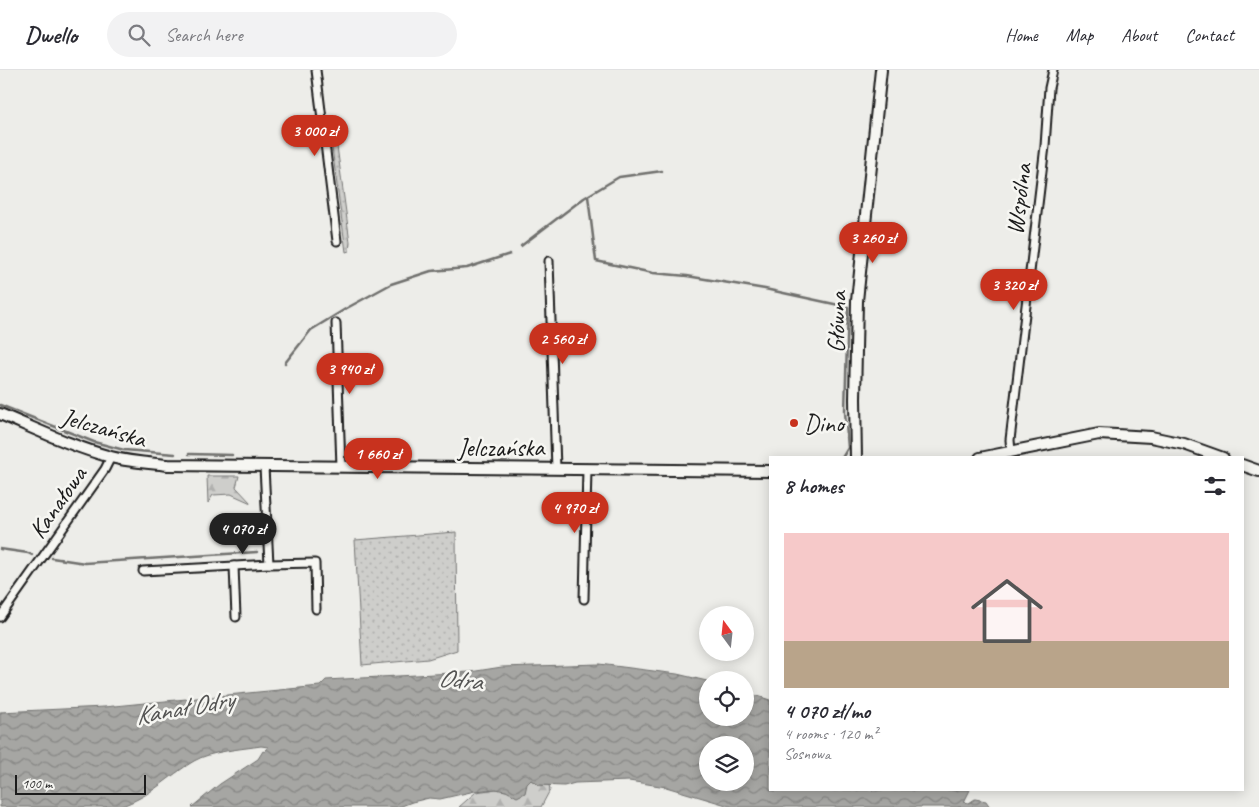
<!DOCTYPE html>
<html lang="en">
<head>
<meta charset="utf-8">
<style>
  :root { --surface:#fff; --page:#f2f2f3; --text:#2b2b33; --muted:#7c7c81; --line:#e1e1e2; --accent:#c8321e }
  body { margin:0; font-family:Caveat,sans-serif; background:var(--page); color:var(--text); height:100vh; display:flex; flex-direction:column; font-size:19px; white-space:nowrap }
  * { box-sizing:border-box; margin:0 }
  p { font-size:16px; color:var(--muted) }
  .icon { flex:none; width:28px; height:28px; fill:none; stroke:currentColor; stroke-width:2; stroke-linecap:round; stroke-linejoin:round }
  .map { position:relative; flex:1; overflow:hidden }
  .side { position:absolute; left:769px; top:386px; width:475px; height:335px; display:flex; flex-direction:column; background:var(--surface); border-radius:0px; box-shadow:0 2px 12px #0003 }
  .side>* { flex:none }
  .needle { width:32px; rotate:345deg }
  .controls { position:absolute; left:699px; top:536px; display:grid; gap:10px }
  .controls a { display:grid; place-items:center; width:55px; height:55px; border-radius:50%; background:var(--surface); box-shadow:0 2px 12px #0003; font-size:25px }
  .scale { position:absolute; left:15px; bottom:12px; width:131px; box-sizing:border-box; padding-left:5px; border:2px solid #1c1c1c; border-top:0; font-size:14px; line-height:18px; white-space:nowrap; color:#1c1c1c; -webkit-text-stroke:4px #f6f6f2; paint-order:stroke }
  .price { position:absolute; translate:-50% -42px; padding:0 11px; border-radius:18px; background:var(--accent); color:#fff; font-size:16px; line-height:32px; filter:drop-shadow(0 1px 2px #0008) }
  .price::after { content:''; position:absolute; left:50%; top:30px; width:15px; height:11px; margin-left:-8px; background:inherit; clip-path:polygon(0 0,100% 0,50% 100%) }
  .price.on { background:#222; color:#fff }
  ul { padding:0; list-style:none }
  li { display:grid; align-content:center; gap:10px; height:265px; padding:0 15px }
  li span { display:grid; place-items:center; height:155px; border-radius:0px; color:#555 }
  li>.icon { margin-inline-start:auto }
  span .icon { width:90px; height:90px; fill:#fffc; stroke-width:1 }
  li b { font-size:21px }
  h2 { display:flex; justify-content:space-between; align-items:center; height:60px; padding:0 15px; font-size:21px }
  header { display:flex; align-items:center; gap:30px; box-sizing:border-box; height:70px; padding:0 25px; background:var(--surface); border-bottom:1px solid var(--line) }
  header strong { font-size:24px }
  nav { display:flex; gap:28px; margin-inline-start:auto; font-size:18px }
  .search { width:350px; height:45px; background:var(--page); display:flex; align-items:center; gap:12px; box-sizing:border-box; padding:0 18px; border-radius:28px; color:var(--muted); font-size:19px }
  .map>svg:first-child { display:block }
</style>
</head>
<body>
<header>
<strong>Dwello</strong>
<div class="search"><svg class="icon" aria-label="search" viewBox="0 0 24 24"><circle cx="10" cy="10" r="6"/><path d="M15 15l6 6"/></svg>Search here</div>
<nav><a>Home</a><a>Map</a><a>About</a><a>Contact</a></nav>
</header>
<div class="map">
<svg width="1259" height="737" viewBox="0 0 1259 737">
  <defs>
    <pattern id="grass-dots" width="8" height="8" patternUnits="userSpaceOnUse" patternTransform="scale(1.25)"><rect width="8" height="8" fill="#cececb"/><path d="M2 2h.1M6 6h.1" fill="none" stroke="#b0b0ae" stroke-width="1.8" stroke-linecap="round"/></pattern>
    <pattern id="forest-firs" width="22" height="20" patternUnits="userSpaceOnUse" patternTransform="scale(1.25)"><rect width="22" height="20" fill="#cececb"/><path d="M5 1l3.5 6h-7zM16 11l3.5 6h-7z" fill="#b0b0ae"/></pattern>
    <pattern id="water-waves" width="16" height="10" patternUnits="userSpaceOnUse" patternTransform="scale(1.25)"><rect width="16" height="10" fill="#a6a6a3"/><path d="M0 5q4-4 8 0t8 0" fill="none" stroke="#868684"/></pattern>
  </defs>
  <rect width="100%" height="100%" fill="#edede9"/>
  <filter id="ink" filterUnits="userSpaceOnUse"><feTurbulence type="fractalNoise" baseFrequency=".02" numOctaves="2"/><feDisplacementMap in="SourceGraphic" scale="10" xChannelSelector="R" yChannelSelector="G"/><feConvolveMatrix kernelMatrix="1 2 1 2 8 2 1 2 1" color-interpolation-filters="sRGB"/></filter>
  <g filter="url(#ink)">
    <!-- grass -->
    <g fill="url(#grass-dots)" stroke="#757574">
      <path d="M 336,69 L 350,172 L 349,181 L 346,182 L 331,70 Z"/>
      <path d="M 456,462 L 457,580 L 428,589 L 362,595 L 355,470 Z"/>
    </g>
    <!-- forest -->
    <g fill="url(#forest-firs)" stroke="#757574">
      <path d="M 207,406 L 239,406 L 236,417 L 251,433 L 231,424 L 213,425 L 208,433 Z"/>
      <path d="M 531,710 L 539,715 L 549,715 L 550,720 L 541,737 L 459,737 L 476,722 L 496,719 L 506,721 L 527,714 Z"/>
    </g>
    <!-- water -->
    <path fill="url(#water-waves)" stroke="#6f6f6d" fill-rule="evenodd" d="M 599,594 L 677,604 L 707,611 L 708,648 L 745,648 L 745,622 L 770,630 L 770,720 L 970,720 L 964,732 L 969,733 L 975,729 L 986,731 L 990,737 L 733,737 L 666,717 L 629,711 L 575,713 L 564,716 L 539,715 L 531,710 L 527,714 L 525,723 L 517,727 L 506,721 L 496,719 L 475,721 L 440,729 L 429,728 L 412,732 L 399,737 L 192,737 L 220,714 L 258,689 L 263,681 L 265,682 L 268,677 L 261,676 C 242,679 211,681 194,691 C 167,707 152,726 119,737 L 0,737 L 0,642 L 104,637 L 320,616 L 326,610 L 470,602 L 502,597 ZM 708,675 L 745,675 L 745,712 L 708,712 Z"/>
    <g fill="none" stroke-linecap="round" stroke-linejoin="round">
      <!-- stream -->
      <g stroke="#6f6f6d" stroke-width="2.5">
        <path d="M 588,126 L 596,191 L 653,203 L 687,206 L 765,219 L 848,237 L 845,342 L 848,378 L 842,388"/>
        <path d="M 521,176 L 584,128 L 619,107 L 662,101"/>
        <path d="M 285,293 L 311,260 L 347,238 L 391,214 L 431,201 L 467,198 L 510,184"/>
        <path d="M 0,335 L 94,372 L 124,380 L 175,384"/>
        <path d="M 189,384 L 232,385"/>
        <path d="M 0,479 L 28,483 L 32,485"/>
        <path d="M 52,488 L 85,493 L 257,482"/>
      </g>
      <!-- street casing -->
      <g stroke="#1c1c1c" stroke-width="11">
        <g id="street">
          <path d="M 316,0 L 337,171"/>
          <path d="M 549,191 L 556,399"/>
          <path d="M 336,253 L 341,397"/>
          <path d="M 1011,381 L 1010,370 L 1045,76 L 1049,18 L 1053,0"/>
          <path d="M 269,494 L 315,493 L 316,539"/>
          <path d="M 234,496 L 236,547"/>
          <path d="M 143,501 L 269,494 L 264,397"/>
          <path d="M 584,529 L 587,399"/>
          <path d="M 0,547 L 105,399 L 111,387"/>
        </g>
      </g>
      <!-- secondary casing -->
      <g stroke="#1c1c1c" stroke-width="14">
        <g id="secondary">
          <path d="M 0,344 C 36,359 73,377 111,387 C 130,392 149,393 168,395 L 770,401"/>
          <path d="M 856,388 L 855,329 L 857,231 L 881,0"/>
          <path d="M 980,388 L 1099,364 L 1151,367 L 1184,374 L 1223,388"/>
          <path d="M 1242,395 L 1259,401"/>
        </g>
      </g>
      <!-- street -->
      <use href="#street" stroke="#f6f6f2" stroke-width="7"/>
      <!-- secondary -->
      <use href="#secondary" stroke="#f6f6f2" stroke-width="10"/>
    </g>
  </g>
  <!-- markers -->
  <circle fill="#c8321e" stroke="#f6f6f2" stroke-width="2" cx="794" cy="353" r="5"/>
  <g text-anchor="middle" stroke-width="5" stroke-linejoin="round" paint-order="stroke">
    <!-- street labels -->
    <g font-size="25" fill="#1c1c1c" stroke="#f6f6f2">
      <text transform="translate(1018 129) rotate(-83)" y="9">Wspólna</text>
      <text transform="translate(836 252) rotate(-88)" y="9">Główna</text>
      <text transform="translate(104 357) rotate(16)" y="9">Jelczańska</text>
      <text x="501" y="386">Jelczańska</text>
      <text transform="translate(57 432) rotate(-55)" y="9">Kanałowa</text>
    </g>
    <!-- poi labels -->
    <g font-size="25" fill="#1c1c1c" stroke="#f6f6f2" text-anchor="start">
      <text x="804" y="362">Dino</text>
    </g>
    <!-- water labels -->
    <g font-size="26" font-style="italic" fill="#535352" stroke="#f6f6f2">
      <text transform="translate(460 609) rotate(5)" y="9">Odra</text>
      <text transform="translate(184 637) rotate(-10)" y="9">Kanał Odry</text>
    </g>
  </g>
</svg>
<div class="controls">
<a><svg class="needle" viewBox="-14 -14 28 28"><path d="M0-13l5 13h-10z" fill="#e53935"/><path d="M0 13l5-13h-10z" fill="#7c7c81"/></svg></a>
<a><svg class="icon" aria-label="locate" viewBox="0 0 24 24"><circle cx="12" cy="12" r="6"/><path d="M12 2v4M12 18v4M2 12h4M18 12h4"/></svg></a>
<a><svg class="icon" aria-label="layers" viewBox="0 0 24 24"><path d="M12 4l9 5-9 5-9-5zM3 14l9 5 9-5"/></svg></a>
</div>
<div class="scale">100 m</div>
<b class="price" style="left:315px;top:87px">3 000 zł</b>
<b class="price" style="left:873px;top:194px">3 260 zł</b>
<b class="price" style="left:1014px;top:241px">3 320 zł</b>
<b class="price" style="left:563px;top:295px">2 560 zł</b>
<b class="price" style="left:350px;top:325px">3 940 zł</b>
<b class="price" style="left:378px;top:410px">1 660 zł</b>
<b class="price" style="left:575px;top:464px">4 970 zł</b>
<b class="price on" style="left:243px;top:485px">4 070 zł</b>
<section class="side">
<h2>8 homes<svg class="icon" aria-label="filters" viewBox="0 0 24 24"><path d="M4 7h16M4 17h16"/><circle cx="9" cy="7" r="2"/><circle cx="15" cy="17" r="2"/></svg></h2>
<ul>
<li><span style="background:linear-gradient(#f6c9c9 70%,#b9a48a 0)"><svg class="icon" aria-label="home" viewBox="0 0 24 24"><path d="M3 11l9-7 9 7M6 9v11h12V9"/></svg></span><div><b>4 070 zł/mo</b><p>4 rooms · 120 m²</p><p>Sosnowa</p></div></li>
</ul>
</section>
</div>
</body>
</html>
